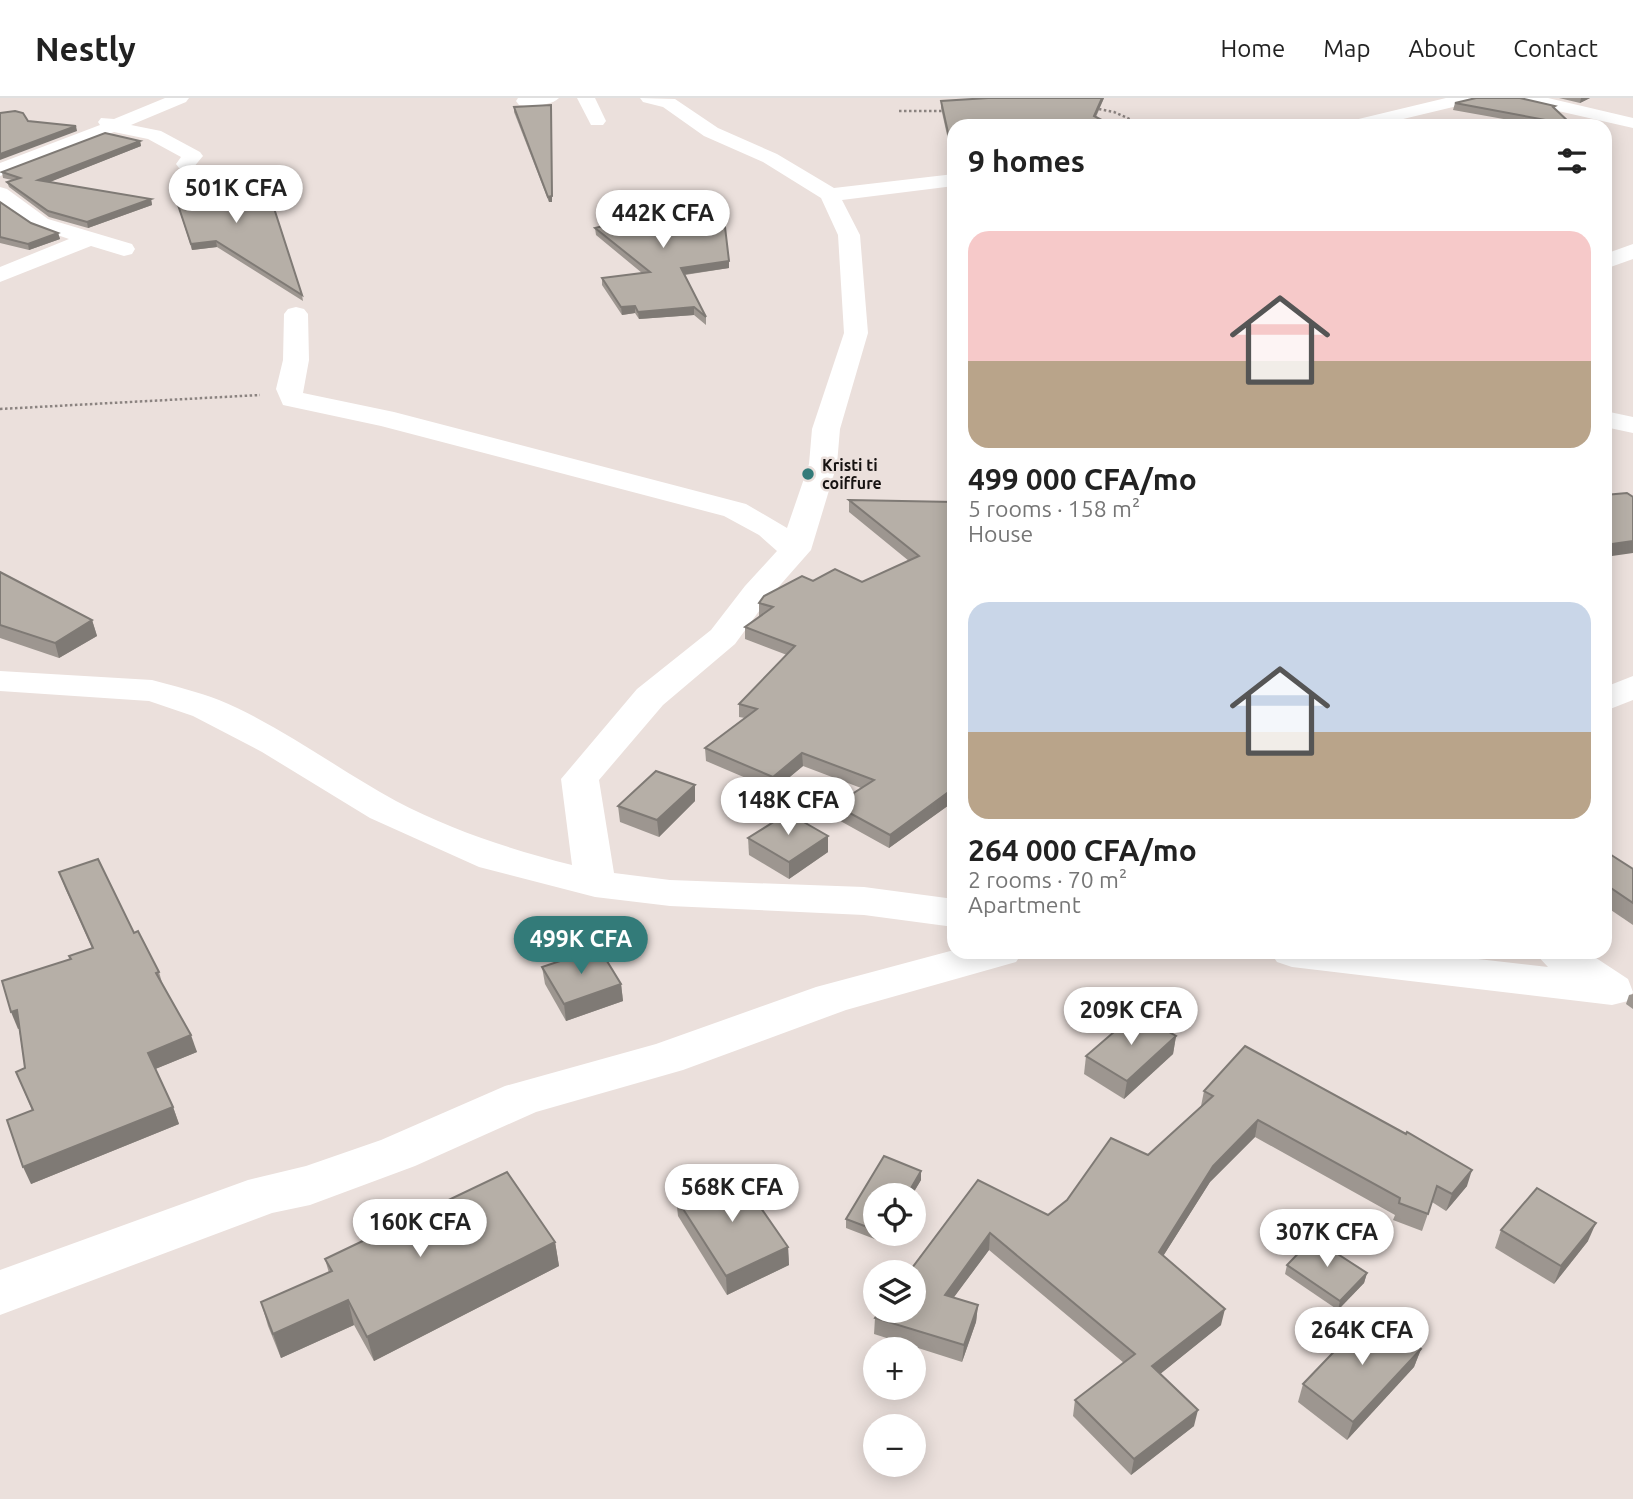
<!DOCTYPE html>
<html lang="en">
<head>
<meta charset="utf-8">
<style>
  :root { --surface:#fff; --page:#f2f2f2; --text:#222; --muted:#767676; --line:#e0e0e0; --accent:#337b79 }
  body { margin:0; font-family:Ubuntu,sans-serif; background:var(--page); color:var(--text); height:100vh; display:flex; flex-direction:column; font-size:26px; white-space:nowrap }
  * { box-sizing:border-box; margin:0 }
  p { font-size:23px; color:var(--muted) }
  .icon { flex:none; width:38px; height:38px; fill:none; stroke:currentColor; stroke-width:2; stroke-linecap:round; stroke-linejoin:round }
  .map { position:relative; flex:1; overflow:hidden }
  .drawer { position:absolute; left:947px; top:21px; width:665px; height:840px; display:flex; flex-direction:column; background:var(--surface); border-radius:21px; box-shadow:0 4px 18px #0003 }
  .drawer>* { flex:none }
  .tools { position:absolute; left:863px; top:1085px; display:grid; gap:14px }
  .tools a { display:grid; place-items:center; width:63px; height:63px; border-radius:50%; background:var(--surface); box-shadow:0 4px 18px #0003; font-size:35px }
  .price { position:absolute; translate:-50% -60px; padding:0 16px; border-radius:24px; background:#fff; color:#222; font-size:23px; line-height:46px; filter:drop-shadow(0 2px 4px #0008) }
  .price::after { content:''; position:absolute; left:50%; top:42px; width:21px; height:16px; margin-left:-10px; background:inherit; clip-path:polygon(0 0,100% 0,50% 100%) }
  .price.on { background:var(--accent); color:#fff }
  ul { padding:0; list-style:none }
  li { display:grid; align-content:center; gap:14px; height:371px; padding:0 21px }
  li span { display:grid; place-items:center; height:217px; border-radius:21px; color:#555 }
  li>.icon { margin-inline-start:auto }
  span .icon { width:126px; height:126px; fill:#fffc; stroke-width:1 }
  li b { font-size:30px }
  h2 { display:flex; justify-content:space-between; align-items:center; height:84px; padding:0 21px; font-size:30px }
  header { display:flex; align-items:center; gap:42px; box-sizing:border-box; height:98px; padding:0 35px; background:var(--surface); border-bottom:2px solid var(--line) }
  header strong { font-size:33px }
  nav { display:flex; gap:38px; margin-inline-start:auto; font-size:24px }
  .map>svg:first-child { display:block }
</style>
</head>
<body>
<header>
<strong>Nestly</strong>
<nav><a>Home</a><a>Map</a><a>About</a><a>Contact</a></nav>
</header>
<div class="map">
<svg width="1633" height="1401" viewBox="0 0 1633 1401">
  <rect width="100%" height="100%" fill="#ebe0dc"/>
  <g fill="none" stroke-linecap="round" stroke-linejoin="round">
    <!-- path -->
    <g stroke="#8b8380" stroke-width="2.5" stroke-dasharray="2.5 2.5" stroke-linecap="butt">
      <path d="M 1094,10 L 1114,14 L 1145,28"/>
      <path d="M 899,13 L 948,13"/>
      <path d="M 0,311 L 260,297"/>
    </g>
    <!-- street -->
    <g fill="#fff" fill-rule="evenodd">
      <path d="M 165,0 L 189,0 L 186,4 L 131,27 L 161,33 L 200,54 L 203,58 L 193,70 L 179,70 L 176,66 L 181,59 L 148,41 L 114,34 L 0,78 L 0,65 L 100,27 L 98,24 L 101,20 L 114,21 Z"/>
      <path d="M 518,0 L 559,0 C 551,8 530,9 519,7 L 516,3 Z"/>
      <path d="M 577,0 L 595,0 L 606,23 L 603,27 L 591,27 Z"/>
      <path d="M 640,0 L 675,1 L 718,30 L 777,56 L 834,90 L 954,76 L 954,88 L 842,102 L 860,137 L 868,235 L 840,331 L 837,366 L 811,452 L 767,502 L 735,546 L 663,607 L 599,682 L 614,775 L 670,782 L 864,789 L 954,801 L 954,829 L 864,817 L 670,808 L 595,799 L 479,769 L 370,720 L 262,654 L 193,618 L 149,603 L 0,593 L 0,573 L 152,582 C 174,588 198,594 219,602 C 282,628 337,671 396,703 C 451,732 512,752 572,767 L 561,681 L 637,591 L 711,532 L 745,488 L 777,453 L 759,437 L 724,418 L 381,328 L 283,307 L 276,291 L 283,262 L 284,216 L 288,211 L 296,209 L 304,211 L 308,216 L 309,262 L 303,295 L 394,314 L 746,406 L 787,430 L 809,366 L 812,331 L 844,235 L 838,137 L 821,100 L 763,64 L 704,38 L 663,9 L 643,4 Z"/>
      <path d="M 1446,0 L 1477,0 L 1474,4 L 1374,28 L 1343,28 L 1346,24 Z"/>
      <path d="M 1516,0 L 1548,0 L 1633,20 L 1633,30 L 1519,4 Z"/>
      <path d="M 0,89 L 7,91 L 48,121 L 132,146 L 135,151 L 132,156 L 124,158 L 91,148 L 0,184 L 0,169 L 69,141 L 34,129 L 0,105 Z"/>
      <path d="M 1633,146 L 1633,161 L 1605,171 L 1605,156 Z"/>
      <path d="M 1605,313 L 1633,319 L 1633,335 L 1605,329 Z"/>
      <path d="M 1633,578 L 1633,602 L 1605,613 L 1605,589 Z"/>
      <path d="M 954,852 L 1023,854 L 1016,864 L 846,912 L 683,972 L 536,1014 L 415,1068 L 310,1107 L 272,1115 L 0,1217 L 0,1172 L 248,1082 L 306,1068 L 381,1042 L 505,988 L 656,946 L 816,889 Z"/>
      <path d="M 1270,854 L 1417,854 L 1548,869 L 1534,854 L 1587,854 L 1628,881 L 1633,894 L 1628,903 L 1612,907 L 1292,869 L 1277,864 Z"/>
    </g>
  </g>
  <!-- wall -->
  <g fill="#9d9690">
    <path d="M 988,0 L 1104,0 L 1096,19 L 954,28 L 951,55 L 941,10 L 941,3 Z"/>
    <path d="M 1559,0 L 1590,0 L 1580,5 Z"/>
    <path d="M 1455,5 L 1555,8 L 1554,10 L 1572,27 L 1571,28 L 1542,28 L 1453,12 Z"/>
    <path d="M 514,9 L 552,12 L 552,104 L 549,104 L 514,14 Z"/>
    <path d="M 140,43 L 141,48 L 49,84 L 151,101 L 152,107 L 88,130 L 49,119 L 9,89 L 7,84 L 12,82 L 3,80 L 2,74 Z"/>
    <path d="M 174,95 L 302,197 L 303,203 L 217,149 L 192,152 Z"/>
    <path d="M 610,102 L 729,170 L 685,177 L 706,219 L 706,227 L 694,217 L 639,221 L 635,215 L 622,217 L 602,187 L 602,180 L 642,175 L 596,137 L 595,130 L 620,124 L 611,109 Z"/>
    <path d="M 0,104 L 31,125 L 58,135 L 60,141 L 29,152 L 0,145 Z"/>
    <path d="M 849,402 L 954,404 L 954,708 L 949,707 L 889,750 L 835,720 L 835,707 L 861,690 L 803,668 L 774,692 L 706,663 L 705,650 L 745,620 L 739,619 L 739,606 L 787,557 L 745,541 L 745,529 L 760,518 L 759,518 L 759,505 L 813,483 L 862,484 L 909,463 L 849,414 Z"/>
    <path d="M 0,474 L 92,522 L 97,538 L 59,560 L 0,540 Z"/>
    <path d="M 695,703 L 659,739 L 620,724 L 618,708 Z"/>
    <path d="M 828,738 L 828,754 L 789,781 L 749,757 L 748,740 Z"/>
    <path d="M 1605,753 L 1633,771 L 1633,827 L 1605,808 Z"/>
    <path d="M 59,774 L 134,835 L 159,874 L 163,888 L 197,954 L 155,971 L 173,1009 L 179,1026 L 31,1086 L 32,1012 L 16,974 L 25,970 L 19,931 L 18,931 L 71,861 L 92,850 L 65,790 Z"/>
    <path d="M 542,869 L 621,886 L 623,903 L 566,923 L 545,886 Z"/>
    <path d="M 1633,896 L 1633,911 L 1626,906 L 1629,897 Z"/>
    <path d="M 1176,938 L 1173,956 L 1124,1001 L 1084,976 L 1086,958 Z"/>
    <path d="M 1204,993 L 1467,1088 L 1446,1113 L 1432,1104 L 1422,1133 L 1393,1122 L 1395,1117 L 1255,1039 L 1210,1084 L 1163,1158 L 1221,1227 L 1160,1276 L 1194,1328 L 1131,1377 L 1073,1318 L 1075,1302 L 1124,1265 L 989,1152 L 953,1200 L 978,1207 L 976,1224 L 962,1264 L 874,1236 L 875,1220 L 978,1082 L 1048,1117 L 1148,1057 L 1201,1008 Z"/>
    <path d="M 884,1058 L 921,1073 L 921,1082 L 912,1097 L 875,1097 L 875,1136 L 890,1136 L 885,1145 L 846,1130 L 846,1121 Z"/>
    <path d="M 676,1100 L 788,1149 L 789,1167 L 727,1197 L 678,1118 Z"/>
    <path d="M 1501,1132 L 1588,1143 L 1554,1186 L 1495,1150 Z"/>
    <path d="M 555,1144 L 559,1168 L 374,1263 L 354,1227 L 281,1260 L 268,1228 L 261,1204 L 329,1175 L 325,1161 Z"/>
    <path d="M 1287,1167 L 1367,1175 L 1364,1185 L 1338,1212 L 1285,1176 Z"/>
    <path d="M 1421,1251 L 1414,1269 L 1347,1342 L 1298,1304 L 1303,1286 Z"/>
  </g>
  <!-- shaded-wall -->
  <g fill="#7f7a75">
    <path d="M 1102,0 L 1104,0 L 1093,24 L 1094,18 Z"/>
    <path d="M 1581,0 L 1590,0 L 1580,5 Z"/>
    <path d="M 552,12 L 552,104 L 549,104 L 548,99 Z"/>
    <path d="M 76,28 L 77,33 L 0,62 L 0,56 Z"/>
    <path d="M 140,43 L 141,48 L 40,88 L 38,82 Z"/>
    <rect x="951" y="48" width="3" height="7"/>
    <path d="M 151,101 L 152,107 L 88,130 L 87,124 Z"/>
    <path d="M 58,135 L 60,141 L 29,152 L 28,146 Z"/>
    <path d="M 216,143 L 217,149 L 192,152 L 191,146 Z"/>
    <path d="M 729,163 L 729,170 L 681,177 L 681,170 Z"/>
    <path d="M 954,172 L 954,182 L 950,182 L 951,173 Z"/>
    <path d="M 635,208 L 635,215 L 622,217 L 621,209 Z"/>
    <path d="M 694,209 L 694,217 L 639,221 L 638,214 Z"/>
    <path d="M 1633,443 L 1633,455 L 1605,459 L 1605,447 Z"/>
    <path d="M 92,522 L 97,538 L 59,560 L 55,545 Z"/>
    <path d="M 802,655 L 803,668 L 774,692 L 773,679 Z"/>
    <path d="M 695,687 L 695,703 L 659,739 L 657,722 Z"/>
    <path d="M 950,693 L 949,707 L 889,750 L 890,737 Z"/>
    <path d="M 828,738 L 828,754 L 789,781 L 789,764 Z"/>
    <path d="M 621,886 L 623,903 L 566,923 L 564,906 Z"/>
    <path d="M 17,912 L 23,929 L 18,931 L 11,914 Z"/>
    <path d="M 191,937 L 197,954 L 153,972 L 148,955 Z"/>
    <path d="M 1176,938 L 1173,956 L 1124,1001 L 1127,983 Z"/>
    <path d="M 173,1009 L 179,1026 L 31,1086 L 23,1069 Z"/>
    <path d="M 1258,1022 L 1255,1039 L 1210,1084 L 1155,1171 L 1159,1154 L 1213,1068 Z"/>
    <path d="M 1472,1072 L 1467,1088 L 1446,1113 L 1452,1096 Z"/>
    <path d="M 921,1073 L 921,1082 L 912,1097 L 907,1097 Z"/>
    <path d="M 1596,1125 L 1588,1143 L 1554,1186 L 1561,1168 Z"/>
    <path d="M 990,1135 L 989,1152 L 943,1214 L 945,1197 Z"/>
    <path d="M 885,1136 L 890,1136 L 885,1145 Z"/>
    <path d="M 555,1144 L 559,1168 L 374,1263 L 367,1239 Z"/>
    <path d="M 788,1149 L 789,1167 L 727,1197 L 726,1178 Z"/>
    <path d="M 1367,1175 L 1364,1185 L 1338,1212 L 1340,1203 Z"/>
    <path d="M 348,1202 L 354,1227 L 281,1260 L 273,1236 Z"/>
    <path d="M 978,1207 L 976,1224 L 962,1264 L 964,1247 Z"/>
    <path d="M 1225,1211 L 1221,1227 L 1149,1285 L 1152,1268 Z"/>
    <path d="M 1421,1251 L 1414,1269 L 1347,1342 L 1353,1324 Z"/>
    <path d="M 1198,1312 L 1194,1328 L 1131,1377 L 1134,1361 Z"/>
  </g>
  <!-- building -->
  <g fill="#b6afa7" stroke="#7f7a75" stroke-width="2">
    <path d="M 988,0 L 1102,0 L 1094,18 L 1113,28 L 954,28 L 954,48 L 951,48 L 941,3 Z"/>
    <path d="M 1476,0 L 1520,0 L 1555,8 L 1553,9 L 1572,27 L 1455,5 Z"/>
    <path d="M 551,7 L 552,98 L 548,99 L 514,9 Z"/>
    <path d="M 15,13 L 23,15 L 28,23 L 76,28 L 0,56 L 0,15 Z"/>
    <path d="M 105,35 L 140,43 L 38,82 L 151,101 L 87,124 L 48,113 L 7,84 L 20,80 L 2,74 Z"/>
    <path d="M 189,75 L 272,104 L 302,197 L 216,143 L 191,146 L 174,95 Z"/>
    <path d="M 679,96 L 725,129 L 729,163 L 681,170 L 706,219 L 694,209 L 638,214 L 635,208 L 621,209 L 602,180 L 650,174 L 595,130 L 624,123 L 610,102 Z"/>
    <path d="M 0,104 L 31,125 L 58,135 L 28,146 L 0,139 Z"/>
    <path d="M 1627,395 L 1633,399 L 1633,443 L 1605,447 L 1605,397 Z"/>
    <path d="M 849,402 L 954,404 L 954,695 L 950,693 L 890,737 L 835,707 L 874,682 L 802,655 L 773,679 L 705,650 L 757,611 L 739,606 L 795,548 L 745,529 L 773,509 L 759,505 L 764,498 L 802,478 L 813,483 L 835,471 L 862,484 L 919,458 Z"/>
    <path d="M 0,474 L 92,522 L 55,545 L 0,527 Z"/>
    <path d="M 656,673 L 695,687 L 657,722 L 618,708 Z"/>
    <path d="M 788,715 L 828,738 L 789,764 L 748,740 Z"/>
    <path d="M 1605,753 L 1633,771 L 1633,805 L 1605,786 Z"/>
    <path d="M 98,761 L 134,835 L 138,833 L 159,874 L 156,875 L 191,937 L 148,955 L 173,1009 L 23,1069 L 7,1022 L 33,1012 L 16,974 L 25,970 L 17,912 L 11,914 L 2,883 L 71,861 L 69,858 L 93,850 L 59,774 Z"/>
    <path d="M 599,850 L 621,886 L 564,906 L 542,869 Z"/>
    <path d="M 1136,915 L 1176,938 L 1127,983 L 1086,958 Z"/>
    <path d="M 1245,948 L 1406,1036 L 1407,1034 L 1472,1072 L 1452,1096 L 1437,1088 L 1428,1116 L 1399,1105 L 1400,1100 L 1258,1022 L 1213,1068 L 1159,1154 L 1225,1211 L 1152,1268 L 1198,1312 L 1134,1361 L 1075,1302 L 1135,1256 L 990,1135 L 945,1197 L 978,1207 L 964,1247 L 875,1220 L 880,1213 L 914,1213 L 914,1174 L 909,1174 L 978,1082 L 1048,1117 L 1067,1102 L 1111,1040 L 1148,1057 L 1213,998 L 1204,993 Z"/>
    <path d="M 884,1058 L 921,1073 L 907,1097 L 875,1097 L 875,1132 L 846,1121 Z"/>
    <path d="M 507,1074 L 555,1144 L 367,1239 L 348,1202 L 273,1236 L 261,1204 L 332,1173 L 325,1161 Z"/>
    <path d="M 736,1074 L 788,1149 L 726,1178 L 676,1100 Z"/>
    <path d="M 1537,1090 L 1596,1125 L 1561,1168 L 1501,1132 Z"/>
    <path d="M 1313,1140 L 1367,1175 L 1340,1203 L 1287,1167 Z"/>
    <path d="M 1371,1215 L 1421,1251 L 1353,1324 L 1303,1286 Z"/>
  </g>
  <!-- markers -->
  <circle fill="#337b79" stroke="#ebe0dc" stroke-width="2.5" cx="808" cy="376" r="7"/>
  <g text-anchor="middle" stroke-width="5" stroke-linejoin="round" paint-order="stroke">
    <!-- far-poi labels -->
    <g font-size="16" font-weight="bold" fill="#161211" stroke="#ebe0dc" text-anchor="start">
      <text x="822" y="373">Kristi ti<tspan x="822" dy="18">coiffure</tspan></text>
    </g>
  </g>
</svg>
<div class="tools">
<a><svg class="icon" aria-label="locate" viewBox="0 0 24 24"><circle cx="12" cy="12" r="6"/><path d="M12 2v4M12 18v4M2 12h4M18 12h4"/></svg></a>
<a><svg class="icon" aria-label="layers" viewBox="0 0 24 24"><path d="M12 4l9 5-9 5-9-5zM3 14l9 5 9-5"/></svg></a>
<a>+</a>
<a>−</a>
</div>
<b class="price" style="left:236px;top:127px">501K CFA</b>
<b class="price" style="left:663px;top:152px">442K CFA</b>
<b class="price" style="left:788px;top:739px">148K CFA</b>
<b class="price on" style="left:581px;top:878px">499K CFA</b>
<b class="price" style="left:1131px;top:949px">209K CFA</b>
<b class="price" style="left:732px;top:1126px">568K CFA</b>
<b class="price" style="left:420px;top:1161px">160K CFA</b>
<b class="price" style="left:1327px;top:1171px">307K CFA</b>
<b class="price" style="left:1362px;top:1269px">264K CFA</b>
<section class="drawer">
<h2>9 homes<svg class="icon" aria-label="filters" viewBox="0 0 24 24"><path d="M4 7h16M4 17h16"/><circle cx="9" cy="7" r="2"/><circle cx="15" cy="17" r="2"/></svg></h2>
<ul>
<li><span style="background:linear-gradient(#f6c9c9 60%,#b9a48a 0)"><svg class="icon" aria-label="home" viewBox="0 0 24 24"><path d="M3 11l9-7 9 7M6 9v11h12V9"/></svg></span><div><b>499 000 CFA/mo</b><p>5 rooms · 158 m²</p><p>House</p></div></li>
<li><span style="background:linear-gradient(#c9d6e8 60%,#b9a48a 0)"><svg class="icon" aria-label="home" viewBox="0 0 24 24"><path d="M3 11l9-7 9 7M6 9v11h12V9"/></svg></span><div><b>264 000 CFA/mo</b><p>2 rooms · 70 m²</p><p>Apartment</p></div></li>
</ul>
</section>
</div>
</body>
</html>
